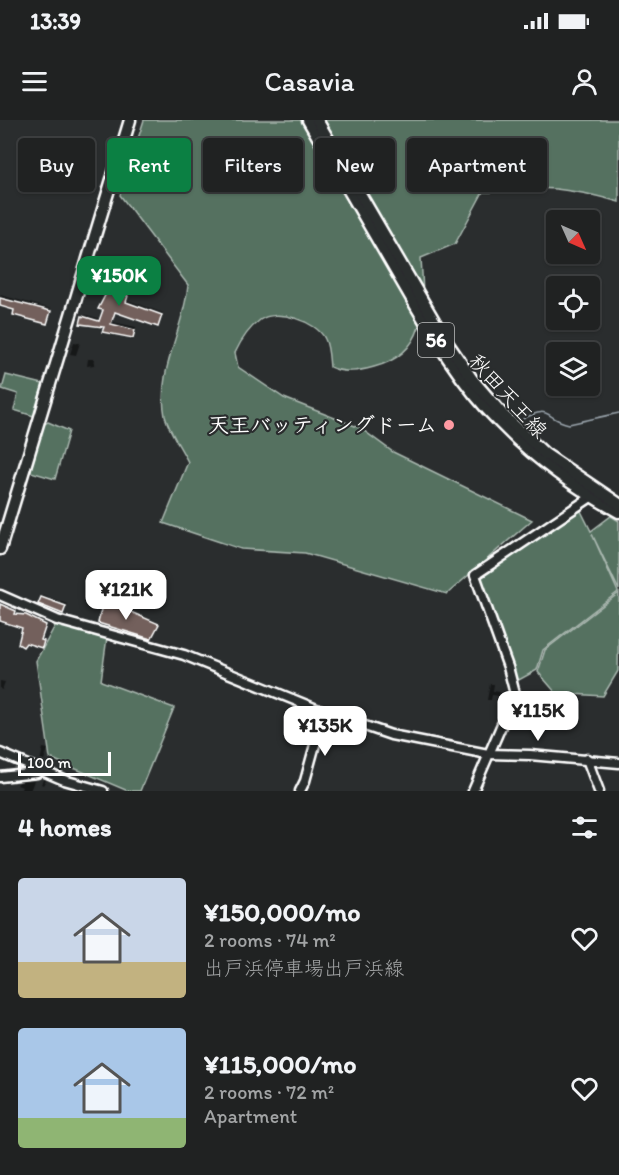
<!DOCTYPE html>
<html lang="en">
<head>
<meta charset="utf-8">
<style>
  :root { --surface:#202222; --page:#2d2f2f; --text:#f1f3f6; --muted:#a2a4a5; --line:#3d3f40; --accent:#0b8043 }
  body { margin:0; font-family:Itim,"Klee One",sans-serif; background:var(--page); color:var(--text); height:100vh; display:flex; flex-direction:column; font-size:22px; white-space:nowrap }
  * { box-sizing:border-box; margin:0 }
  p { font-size:20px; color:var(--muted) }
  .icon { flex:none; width:33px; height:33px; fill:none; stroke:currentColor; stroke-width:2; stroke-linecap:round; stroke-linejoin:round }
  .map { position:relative; height:671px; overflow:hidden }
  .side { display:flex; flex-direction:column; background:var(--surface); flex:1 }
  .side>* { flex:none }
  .banner { position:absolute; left:18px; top:18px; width:584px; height:54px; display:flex; gap:12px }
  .needle { width:39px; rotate:135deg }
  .controls { position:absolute; left:546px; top:90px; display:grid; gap:12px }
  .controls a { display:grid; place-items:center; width:54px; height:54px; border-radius:6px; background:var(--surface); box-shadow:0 2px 4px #0004,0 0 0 2px var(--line); font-size:30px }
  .scale { position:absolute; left:18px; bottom:15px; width:93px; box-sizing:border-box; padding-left:6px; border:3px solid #fff; border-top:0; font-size:16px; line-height:21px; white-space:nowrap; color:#fff; -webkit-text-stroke:4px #2a2d2e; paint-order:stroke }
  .price { position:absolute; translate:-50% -51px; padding:0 14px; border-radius:12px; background:#fff; color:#222; font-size:20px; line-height:39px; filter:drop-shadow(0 2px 3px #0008) }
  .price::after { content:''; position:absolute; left:50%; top:36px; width:18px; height:14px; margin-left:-9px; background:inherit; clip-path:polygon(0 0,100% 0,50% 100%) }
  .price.current { background:var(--accent); color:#fff }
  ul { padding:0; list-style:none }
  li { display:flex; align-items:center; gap:18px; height:150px; padding:0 18px }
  li span { display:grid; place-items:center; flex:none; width:168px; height:120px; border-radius:6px; color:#555 }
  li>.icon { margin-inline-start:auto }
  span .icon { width:72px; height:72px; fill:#fffc; stroke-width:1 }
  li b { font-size:26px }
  h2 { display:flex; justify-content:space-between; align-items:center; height:72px; padding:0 18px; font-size:26px }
  .pill { padding:0 21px; border-radius:6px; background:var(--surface); box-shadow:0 2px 4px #0004,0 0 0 2px var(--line); font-size:21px; line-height:54px }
  .pill.current { background:var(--accent); color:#fff }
  .status { display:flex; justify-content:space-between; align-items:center; height:42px; padding:0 30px; background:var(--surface); direction:ltr }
  .status svg { height:16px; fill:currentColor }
  header { display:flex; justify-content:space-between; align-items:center; height:78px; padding:0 18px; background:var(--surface); font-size:27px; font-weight:600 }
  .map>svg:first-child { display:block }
</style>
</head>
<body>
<div class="status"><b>13:39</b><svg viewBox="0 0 49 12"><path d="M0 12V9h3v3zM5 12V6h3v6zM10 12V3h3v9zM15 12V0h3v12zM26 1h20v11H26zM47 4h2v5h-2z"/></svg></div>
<header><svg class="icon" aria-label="menu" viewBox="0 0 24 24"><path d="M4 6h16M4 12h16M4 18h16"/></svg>Casavia<svg class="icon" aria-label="person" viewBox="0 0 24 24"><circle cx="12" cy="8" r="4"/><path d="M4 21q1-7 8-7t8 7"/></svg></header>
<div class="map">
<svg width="619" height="671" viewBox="0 0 619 671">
  <rect width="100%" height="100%" fill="#2a2d2e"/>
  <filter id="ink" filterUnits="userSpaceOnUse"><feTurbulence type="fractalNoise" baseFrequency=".0167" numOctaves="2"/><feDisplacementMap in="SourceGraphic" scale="12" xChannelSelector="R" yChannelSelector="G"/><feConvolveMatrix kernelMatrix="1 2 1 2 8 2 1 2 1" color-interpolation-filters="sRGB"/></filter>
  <g filter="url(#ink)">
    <!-- green -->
    <g fill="#557161" stroke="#aab8b0" stroke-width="1.5">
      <path d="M 144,0 L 619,0 L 619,82 C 591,74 555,66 525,69 C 511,71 498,73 483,72 L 455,124 L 421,138 C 424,185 430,232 374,247 C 359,251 344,254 330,247 C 329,238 329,227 325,219 C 317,201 276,188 260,200 C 248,209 241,220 235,233 L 238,247 L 284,278 L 360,308 L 393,332 L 532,400 L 447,474 L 305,433 L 241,429 L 163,403 L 188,342 C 181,328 169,311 165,296 C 156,250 184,210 188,165 L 120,75 Z"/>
      <path d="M 6,255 L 43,264 L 34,296 L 14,290 L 18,274 L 2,269 Z"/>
      <path d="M 48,302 L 69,311 L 55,359 L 31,352 L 30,348 L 44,304 Z"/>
      <path d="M 579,387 L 591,411 L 611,396 L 619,401 L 619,470 L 592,414 L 618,472 L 543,530 L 537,550 L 517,561 L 499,522 L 476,456 Z"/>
      <path d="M 619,473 L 618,551 L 603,576 L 556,573 L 538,552 L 545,530 Z"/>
      <path d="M 56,504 L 107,517 L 101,561 L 174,588 L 140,671 L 128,671 L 50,638 L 36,541 Z"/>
    </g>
    <!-- shadow -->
    <g fill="#0007">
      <path d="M 100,140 L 101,144 L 134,152 L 131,158 L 122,155 L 117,169 L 130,174 L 127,180 L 163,193 L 157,206 L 116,191 L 112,202 L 136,207 L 132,216 L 83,197 L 86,195 L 101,199 L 111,167 L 114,155 L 96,149 Z"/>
      <path d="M 0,175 L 51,189 L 48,200 L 47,202 L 0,184 Z"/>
      <path d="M 74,222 L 80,223 L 76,235 L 70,234 Z"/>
      <path d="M 95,239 L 94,245 L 87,246 L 88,239 Z"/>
      <path d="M 44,476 L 67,484 L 65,490 L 63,492 L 42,477 Z"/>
      <path d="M 105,480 L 159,503 L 151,516 L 104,481 Z"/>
      <path d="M 0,482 L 16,489 L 15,493 L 28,495 L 46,504 L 41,518 L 45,520 L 43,525 L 24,507 L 3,500 L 0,506 Z"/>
      <path d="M 0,561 L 5,562 L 2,570 L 0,569 Z"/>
      <path d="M 490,564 L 494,564 L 493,571 L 500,572 L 499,576 L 492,575 L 491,580 L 487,580 Z"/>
      <path d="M 43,628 L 48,629 L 44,640 L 40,641 Z"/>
      <path d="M 44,658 L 47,659 L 43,665 L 41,664 Z"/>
      <path d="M 20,661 L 34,661 L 30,671 L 20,671 L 22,667 L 17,665 Z"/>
    </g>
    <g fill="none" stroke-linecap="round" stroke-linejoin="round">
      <!-- stream -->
      <path stroke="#9aa4ac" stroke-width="1.5" d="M 521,300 C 552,283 544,299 569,304 L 619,293"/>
    </g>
    <!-- building -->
    <g fill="#73615c" stroke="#fff" stroke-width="1.5">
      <path d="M 97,141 L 101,143 L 100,146 L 133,154 L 131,160 L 121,156 L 115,172 L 128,176 L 126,182 L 162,195 L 158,207 L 115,192 L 111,204 L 135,210 L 133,218 L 102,212 L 104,207 L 80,204 L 82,196 L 99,201 L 103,190 L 98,189 L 110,166 L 112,156 L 94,150 Z"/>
      <path d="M 0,178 L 51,191 L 47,204 L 13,195 L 14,190 L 0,186 Z"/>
      <path d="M 41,477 L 66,486 L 63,494 L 38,484 Z"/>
      <path d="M 103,480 L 159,504 L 151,519 L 98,503 Z"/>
      <path d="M 0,484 L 16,491 L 15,494 L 26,495 L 46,505 L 41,520 L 44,521 L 42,528 L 26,523 L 23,527 L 18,524 L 22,508 L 0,501 Z"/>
    </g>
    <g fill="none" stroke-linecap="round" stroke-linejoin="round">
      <!-- minor casing -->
      <g stroke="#fff" stroke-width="13">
        <g id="minor">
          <path d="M 0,475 L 57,500 L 184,535 L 324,592 L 391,615 L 488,634 L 530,635 L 619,643"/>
          <path d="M 0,633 L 64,660 L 103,671"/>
          <path d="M 587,639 L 599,671"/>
          <path d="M 0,657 L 37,653 L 42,649"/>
          <path d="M 300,671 L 305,661 L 324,592"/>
          <path d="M 473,671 L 515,574 L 508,547 L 475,455 L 591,377"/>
        </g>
      </g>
      <!-- major casing -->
      <g stroke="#fff" stroke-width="15">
        <g id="major">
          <path d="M 308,0 C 341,56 373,113 406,169 C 433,216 461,264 500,303 C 535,339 575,368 619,392"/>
          <path d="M 317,0 L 446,221 L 472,259 L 504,296 L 545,334 L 619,384"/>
          <path d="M 0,429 L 130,0"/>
        </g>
      </g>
      <!-- minor -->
      <use href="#minor" stroke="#2a2d2e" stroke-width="8"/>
      <!-- major -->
      <use href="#major" stroke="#2a2d2e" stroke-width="10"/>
    </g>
  </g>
  <!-- markers -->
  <circle fill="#ff9aa2" stroke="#2a2d2e" stroke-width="2" cx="449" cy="305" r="6"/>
  <g text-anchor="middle" stroke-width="4.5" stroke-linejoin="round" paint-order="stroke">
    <!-- shield labels -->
    <rect fill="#2a2d2e" stroke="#bfc0c0" stroke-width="1.5" x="418" y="203" width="36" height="34" rx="4.5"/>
    <g font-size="20" font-weight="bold" fill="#fff">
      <text x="436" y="227">56</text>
    </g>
    <!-- street labels -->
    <g font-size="21" fill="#fff" stroke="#2a2d2e">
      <text transform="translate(508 276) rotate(48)" y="7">秋田天王線</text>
    </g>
    <!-- poi labels -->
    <g font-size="21" font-weight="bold" fill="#fff" stroke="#2a2d2e" text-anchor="end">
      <text x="437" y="312">天王バッティングドーム</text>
    </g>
  </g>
</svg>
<div class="controls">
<a><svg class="needle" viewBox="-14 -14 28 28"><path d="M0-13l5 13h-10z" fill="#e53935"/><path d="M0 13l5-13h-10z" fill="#a2a4a5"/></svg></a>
<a><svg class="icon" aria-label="locate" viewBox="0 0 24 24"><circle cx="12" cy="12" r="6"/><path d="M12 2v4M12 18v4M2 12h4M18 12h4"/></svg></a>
<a><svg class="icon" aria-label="layers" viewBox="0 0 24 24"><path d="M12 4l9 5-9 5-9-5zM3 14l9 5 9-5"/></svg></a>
</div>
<div class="scale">100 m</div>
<b class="price current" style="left:119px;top:187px">¥150K</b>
<b class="price" style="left:126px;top:501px">¥121K</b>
<b class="price" style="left:538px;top:622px">¥115K</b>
<b class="price" style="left:325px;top:637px">¥135K</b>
<div class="banner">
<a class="pill">Buy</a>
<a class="pill current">Rent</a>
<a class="pill">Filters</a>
<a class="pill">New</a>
<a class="pill">Apartment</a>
</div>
</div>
<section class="side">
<h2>4 homes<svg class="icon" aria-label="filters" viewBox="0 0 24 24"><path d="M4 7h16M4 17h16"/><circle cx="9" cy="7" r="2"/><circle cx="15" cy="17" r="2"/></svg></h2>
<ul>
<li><span style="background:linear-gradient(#c9d6e8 70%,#c2b280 0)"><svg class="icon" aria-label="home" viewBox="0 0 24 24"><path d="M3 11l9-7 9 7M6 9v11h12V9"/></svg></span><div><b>¥150,000/mo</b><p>2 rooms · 74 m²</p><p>出戸浜停車場出戸浜線</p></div><svg class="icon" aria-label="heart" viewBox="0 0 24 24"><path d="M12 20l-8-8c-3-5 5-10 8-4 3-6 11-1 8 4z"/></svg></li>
<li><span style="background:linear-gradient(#a9c7e8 75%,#8fb573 0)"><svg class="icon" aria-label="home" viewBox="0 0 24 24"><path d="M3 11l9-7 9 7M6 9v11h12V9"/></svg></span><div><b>¥115,000/mo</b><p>2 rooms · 72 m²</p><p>Apartment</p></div><svg class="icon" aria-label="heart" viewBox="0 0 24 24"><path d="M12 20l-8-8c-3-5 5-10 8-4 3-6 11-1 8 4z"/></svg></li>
</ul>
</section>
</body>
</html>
